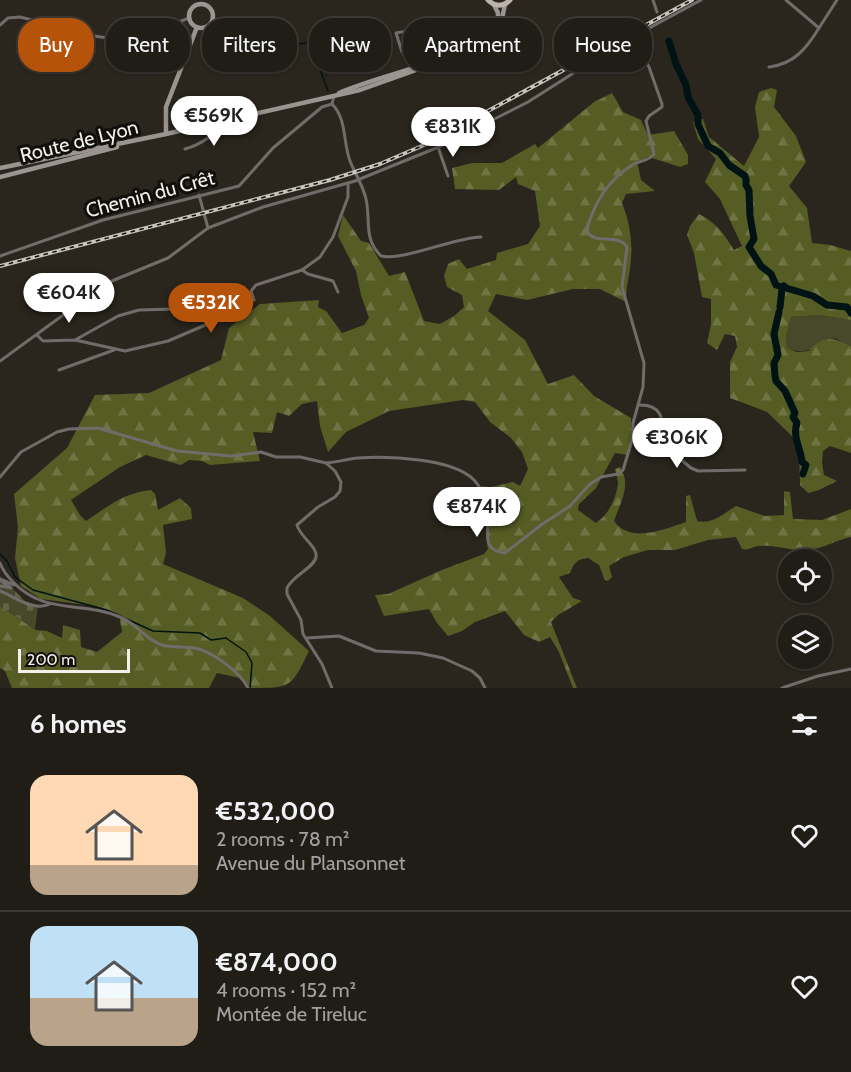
<!DOCTYPE html>
<html lang="en">
<head>
<meta charset="utf-8">
<style>
  :root { --surface:#201c16; --page:#28251f; --text:#f1f3f6; --muted:#a2a1a1; --line:#3d3a35; --accent:#b45309 }
  body { margin:0; font-family:Cabin,sans-serif; background:var(--page); color:var(--text); height:100vh; display:flex; flex-direction:column; font-size:22px; white-space:nowrap }
  * { box-sizing:border-box; margin:0 }
  p { font-size:20px; color:var(--muted) }
  .icon { flex:none; width:33px; height:33px; fill:none; stroke:currentColor; stroke-width:2; stroke-linecap:round; stroke-linejoin:round }
  .map { position:relative; height:688px; overflow:hidden }
  .drawer { display:flex; flex-direction:column; background:var(--surface); flex:1 }
  .drawer>* { flex:none }
  .banner { position:absolute; left:18px; top:18px; width:816px; height:54px; display:flex; gap:12px }
  .tools { position:absolute; left:778px; top:549px; display:grid; gap:12px }
  .tools a { display:grid; place-items:center; width:54px; height:54px; border-radius:50%; background:var(--surface); box-shadow:0 2px 4px #0004,0 0 0 2px var(--line); font-size:30px }
  .scale { position:absolute; left:18px; bottom:15px; width:112px; box-sizing:border-box; padding-left:6px; border:3px solid #f3f0ea; border-top:0; font-size:16px; line-height:21px; white-space:nowrap; color:#f3f0ea; -webkit-text-stroke:4px #110f0c; paint-order:stroke }
  .price { position:absolute; translate:-50% -51px; padding:0 14px; border-radius:21px; background:#fff; color:#222; font-size:20px; line-height:39px; filter:drop-shadow(0 2px 3px #0008) }
  .price::after { content:''; position:absolute; left:50%; top:36px; width:18px; height:14px; margin-left:-9px; background:inherit; clip-path:polygon(0 0,100% 0,50% 100%) }
  .price.on { background:var(--accent); color:#fff }
  ul { padding:0; list-style:none }
  li { display:flex; align-items:center; gap:18px; height:150px; padding:0 30px }
  li+li { border-top:2px solid var(--line) }
  li span { display:grid; place-items:center; flex:none; width:168px; height:120px; border-radius:18px; color:#555 }
  li>.icon { margin-inline-start:auto }
  span .icon { width:72px; height:72px; fill:#fffc; stroke-width:1 }
  li b { font-size:26px }
  h2 { display:flex; justify-content:space-between; align-items:center; height:72px; padding:0 30px; font-size:26px }
  .pill { padding:0 21px; border-radius:24px; background:var(--surface); box-shadow:0 2px 4px #0004,0 0 0 2px var(--line); font-size:21px; line-height:54px }
  .pill.on { background:var(--accent); color:#fff }
  .map>svg:first-child { display:block }
</style>
</head>
<body>
<div class="map">
<svg width="851" height="688" viewBox="0 0 851 688">
  <defs>
    <pattern id="forest-firs" width="22" height="20" patternUnits="userSpaceOnUse" patternTransform="scale(1.5)"><rect width="22" height="20" fill="#555c24"/><path d="M5 1l3.5 6h-7zM16 11l3.5 6h-7z" fill="#6e7444"/></pattern>
    <pattern id="cemetery-stones" width="16" height="16" patternUnits="userSpaceOnUse" patternTransform="scale(1.5)"><rect width="16" height="16" fill="#464a2a"/><path d="M2 7V4a2 2 0 0 1 4 0v3zM10 15v-3a2 2 0 0 1 4 0v3z" fill="#616449"/></pattern>
  </defs>
  <rect width="100%" height="100%" fill="#2a261e"/>
  <!-- grass -->
  <path fill="#464a2a" d="M 818,315 L 851,320 L 851,346 L 834,338 C 817,347 806,356 787,348 L 786,336 L 791,317 Z"/>
  <!-- forest -->
  <g fill="url(#forest-firs)">
    <path d="M 771,88 L 777,90 L 774,107 L 796,136 L 806,162 L 789,186 L 807,208 L 812,243 L 830,245 L 851,251 L 851,320 L 818,315 L 791,317 L 786,336 L 787,348 L 797,352 L 809,351 C 823,334 834,338 851,346 L 851,453 L 830,446 L 823,451 L 822,462 L 824,475 L 837,481 L 819,490 L 808,493 L 800,485 L 799,452 L 793,437 L 767,412 L 730,398 L 730,362 L 737,347 L 735,336 L 725,334 L 717,350 L 707,343 L 711,324 L 711,299 L 702,297 L 694,253 L 687,235 L 690,226 L 699,214 C 717,223 724,234 734,250 L 742,246 L 720,199 L 705,182 L 716,159 L 698,139 L 693,122 L 703,119 L 709,137 L 744,166 L 759,137 L 755,107 L 759,92 Z"/>
    <path d="M 612,93 L 623,112 L 641,120 L 648,135 L 674,131 L 688,155 L 688,164 L 680,167 L 649,157 L 637,161 L 641,180 L 655,191 L 626,194 L 622,203 C 631,225 633,246 630,269 C 628,281 626,290 626,302 L 600,289 L 573,289 L 527,300 L 496,294 L 488,311 L 525,340 L 548,384 L 574,375 L 594,396 L 631,418 L 632,438 L 627,455 L 615,453 L 596,488 L 579,504 L 578,510 L 596,523 C 609,514 616,499 618,484 C 618,480 616,473 615,469 L 620,467 C 632,485 620,503 614,521 C 630,544 665,529 686,522 L 686,496 L 690,495 L 697,521 C 712,525 724,513 736,506 L 765,516 L 784,515 L 784,491 L 790,492 L 793,519 L 822,520 L 851,509 L 851,537 C 835,540 824,549 806,550 C 791,551 774,544 760,546 C 752,546 750,551 742,549 L 736,537 L 708,540 L 675,550 L 648,550 L 624,557 L 609,566 L 612,577 L 608,581 L 605,580 L 599,565 L 588,558 C 577,559 574,563 570,573 L 559,577 L 573,598 L 582,601 L 558,615 L 551,622 L 577,688 L 573,688 L 559,652 L 550,637 L 539,642 L 524,635 L 505,611 L 475,622 L 462,631 L 448,636 L 437,623 L 429,609 L 384,616 L 375,595 L 388,594 L 442,570 L 484,554 L 488,549 C 486,541 488,537 487,530 C 485,515 481,501 481,486 L 490,487 L 513,482 L 520,486 L 528,469 L 522,452 L 511,438 L 490,422 L 475,402 L 463,400 L 389,411 L 346,432 L 328,452 L 320,426 L 317,401 L 302,404 L 289,416 L 277,412 L 272,433 L 253,432 L 260,461 L 210,465 L 202,461 L 189,460 L 181,465 L 146,455 L 120,467 L 71,500 L 80,515 L 86,521 C 109,506 123,493 151,490 L 155,494 L 158,510 L 180,498 L 191,508 L 192,519 L 163,525 L 166,553 L 163,564 L 243,598 L 270,616 L 309,651 C 291,688 291,688 250,688 L 240,678 L 217,673 L 209,688 L 12,688 L 5,671 L 0,668 L 0,606 L 36,630 L 47,631 L 62,638 L 63,625 L 80,630 L 81,647 L 97,652 L 122,632 L 119,614 L 95,606 L 41,599 L 21,586 L 15,558 L 18,527 L 14,494 L 67,448 L 95,395 L 149,393 L 221,360 L 229,328 L 260,304 L 319,300 L 318,307 L 326,311 L 342,333 L 364,325 L 369,318 L 361,295 L 356,271 L 338,236 L 343,215 L 361,241 L 369,243 L 389,276 L 405,272 L 424,321 L 440,324 L 454,316 L 464,307 L 462,295 L 447,287 L 444,276 L 448,264 L 459,259 L 467,269 L 496,260 L 497,253 L 528,244 L 540,226 L 535,191 L 518,184 L 516,177 L 499,190 L 455,189 L 452,168 L 472,163 L 502,163 L 535,144 L 538,148 L 594,102 Z"/>
  </g>
  <!-- cemetery -->
  <path fill="url(#cemetery-stones)" d="M 0,576 L 25,601 L 38,605 L 35,629 L 0,606 Z"/>
  <g fill="none" stroke-linecap="round" stroke-linejoin="round">
    <!-- stream -->
    <g stroke="#001314" stroke-width="1.5">
      <path d="M 279,48 L 310,42 L 328,91"/>
      <path d="M 0,554 L 7,561 L 15,577 L 33,590 L 107,610 L 153,631 L 200,633 L 211,640 L 226,638 L 246,652 L 252,663 L 250,688"/>
    </g>
    <!-- river -->
    <g stroke="#001314" stroke-width="7">
      <path d="M 669,41 L 676,64 L 686,85 L 688,97 L 698,115 L 698,124 L 708,146 L 720,153 L 729,165 L 745,176 L 746,179 L 746,185 L 749,190 L 750,216 L 754,239 L 749,247 L 761,266 L 771,274 L 776,285 L 813,296 L 827,305 L 847,307 L 851,313"/>
      <path d="M 780,307 L 782,289 L 784,286"/>
      <path d="M 779,312 L 774,334 L 778,355 L 774,363 L 775,376 L 776,381 L 785,391 L 795,413 L 793,417 L 797,423 C 792,436 801,449 802,462 L 806,465 L 803,474"/>
    </g>
    <!-- street -->
    <g stroke="#716c6a" stroke-width="3">
      <path d="M 653,0 L 657,12"/>
      <path d="M 786,0 L 819,28 L 837,0"/>
      <path d="M 212,20 L 259,37 L 263,41"/>
      <path d="M 0,25 L 8,18 L 20,17 C 47,23 90,39 116,38 C 138,38 169,26 189,18"/>
      <path d="M 445,39 L 405,53 L 402,52 L 396,33 C 410,30 423,30 435,23 C 441,33 448,42 453,52"/>
      <circle cx="267" cy="46" r="6"/>
      <path d="M 769,67 C 794,64 806,49 819,28"/>
      <path d="M 334,96 L 332,104 C 347,119 343,143 350,161 C 355,174 363,185 366,199 C 371,221 363,238 381,256 C 404,261 452,238 481,237"/>
      <path d="M 438,147 L 448,176"/>
      <path d="M 185,149 C 203,144 214,134 228,121"/>
      <path d="M 199,195 L 208,228"/>
      <path d="M 0,256 L 103,220 L 239,186 L 273,148 L 322,107 L 332,104"/>
      <path d="M 302,270 L 308,274 L 333,281 L 338,292"/>
      <path d="M 254,300 L 251,291 L 256,285 L 302,270 L 320,257 L 333,237 L 348,197 L 348,183"/>
      <path d="M 37,335 L 43,341 L 75,340 L 125,351 L 168,341 L 210,323 L 213,318 L 213,313 L 207,308 L 139,310 L 118,316 L 75,340"/>
      <path d="M 0,361 L 107,283 L 168,258 L 208,228 L 263,207 L 355,181 L 441,146 L 528,102 L 616,46 L 701,0"/>
      <path d="M 59,370 L 114,350"/>
      <path d="M 639,405 C 667,404 662,427 666,447 L 691,468 L 698,471 L 745,470"/>
      <path d="M 326,463 C 337,462 348,459 358,458 C 388,456 453,458 474,480 C 480,486 487,501 488,509 C 490,528 479,551 505,553 L 541,525 L 570,506 L 590,484 L 601,477 L 618,474 L 623,470 L 633,437 L 633,423 L 643,387 L 644,363 L 622,287 L 627,247 C 618,233 597,244 589,234 C 585,230 589,222 591,217 C 599,195 614,176 634,164 C 642,160 649,161 654,154 L 646,121 L 649,116 L 662,107 L 662,104 L 649,67 L 633,37"/>
      <path d="M 0,477 L 21,452 L 57,432 L 69,429 L 98,428 L 177,451 L 231,456 L 261,452 L 276,457 L 300,457 L 326,463 L 335,471 L 341,482 L 340,491 L 335,497 L 318,507 L 297,525 C 300,537 318,547 316,557 C 315,567 292,576 287,588 L 287,594 L 301,620 L 303,634 L 322,664 L 332,688"/>
      <path d="M 0,563 C 3,571 7,576 13,582 C 44,615 83,601 120,617 C 136,623 146,640 162,645 C 172,648 184,646 194,648 C 212,651 240,672 248,688"/>
      <path d="M 0,579 L 14,585"/>
      <path d="M 0,580 L 11,588 L 0,586"/>
      <path d="M 0,591 C 15,597 34,612 50,604"/>
      <path d="M 307,638 L 339,636 L 376,651 L 419,653 L 443,658 L 472,671 L 480,678 L 485,688"/>
      <path d="M 782,688 L 818,676 L 851,669"/>
    </g>
    <!-- secondary -->
    <g stroke="#9b9490" stroke-width="4.5">
      <circle cx="201" cy="16" r="12"/>
      <path d="M 339,93 C 392,70 457,65 498,20 L 498,13 L 494,5"/>
      <path d="M 166,134 L 166,107 L 197,27"/>
      <path d="M 0,168 L 166,134 L 360,90 L 450,58 L 475,43 L 498,25 L 502,19 L 505,4"/>
      <path d="M 0,177 L 117,147"/>
    </g>
    <!-- primary -->
    <path stroke="#bcb2ae" stroke-width="5" d="M 488,0 C 495,7 503,7 510,0"/>
    <!-- rail casing -->
    <g stroke="#c7c4bd" stroke-width="4">
      <path id="rail" d="M 0,266 L 330,180 L 380,164 L 431,142 L 692,0"/>
    </g>
    <!-- rail -->
    <use href="#rail" stroke="#110f0c" stroke-width="1.5" stroke-dasharray="4.5" stroke-linecap="butt"/>
  </g>
  <g text-anchor="middle" stroke-width="6" stroke-linejoin="round" paint-order="stroke">
    <!-- street labels -->
    <g font-size="20" fill="#f3f0ea" stroke="#110f0c">
      <text transform="translate(79 141) rotate(-14)" y="7">Route de Lyon</text>
      <text transform="translate(150 194) rotate(-15)" y="7">Chemin du Crêt</text>
    </g>
  </g>
</svg>
<div class="tools">
<a><svg class="icon" aria-label="locate" viewBox="0 0 24 24"><circle cx="12" cy="12" r="6"/><path d="M12 2v4M12 18v4M2 12h4M18 12h4"/></svg></a>
<a><svg class="icon" aria-label="layers" viewBox="0 0 24 24"><path d="M12 4l9 5-9 5-9-5zM3 14l9 5 9-5"/></svg></a>
</div>
<div class="scale">200 m</div>
<b class="price" style="left:214px;top:147px">€569K</b>
<b class="price" style="left:453px;top:158px">€831K</b>
<b class="price" style="left:69px;top:324px">€604K</b>
<b class="price on" style="left:211px;top:334px">€532K</b>
<b class="price" style="left:677px;top:469px">€306K</b>
<b class="price" style="left:477px;top:538px">€874K</b>
<div class="banner">
<a class="pill on">Buy</a>
<a class="pill">Rent</a>
<a class="pill">Filters</a>
<a class="pill">New</a>
<a class="pill">Apartment</a>
<a class="pill">House</a>
</div>
</div>
<section class="drawer">
<h2>6 homes<svg class="icon" aria-label="filters" viewBox="0 0 24 24"><path d="M4 7h16M4 17h16"/><circle cx="9" cy="7" r="2"/><circle cx="15" cy="17" r="2"/></svg></h2>
<ul>
<li><span style="background:linear-gradient(#ffd9b3 75%,#b9a48a 0)"><svg class="icon" aria-label="home" viewBox="0 0 24 24"><path d="M3 11l9-7 9 7M6 9v11h12V9"/></svg></span><div><b>€532,000</b><p>2 rooms · 78 m²</p><p>Avenue du Plansonnet</p></div><svg class="icon" aria-label="heart" viewBox="0 0 24 24"><path d="M12 20l-8-8c-3-5 5-10 8-4 3-6 11-1 8 4z"/></svg></li>
<li><span style="background:linear-gradient(#bfe0f5 60%,#b9a48a 0)"><svg class="icon" aria-label="home" viewBox="0 0 24 24"><path d="M3 11l9-7 9 7M6 9v11h12V9"/></svg></span><div><b>€874,000</b><p>4 rooms · 152 m²</p><p>Montée de Tireluc</p></div><svg class="icon" aria-label="heart" viewBox="0 0 24 24"><path d="M12 20l-8-8c-3-5 5-10 8-4 3-6 11-1 8 4z"/></svg></li>
</ul>
</section>
</body>
</html>
